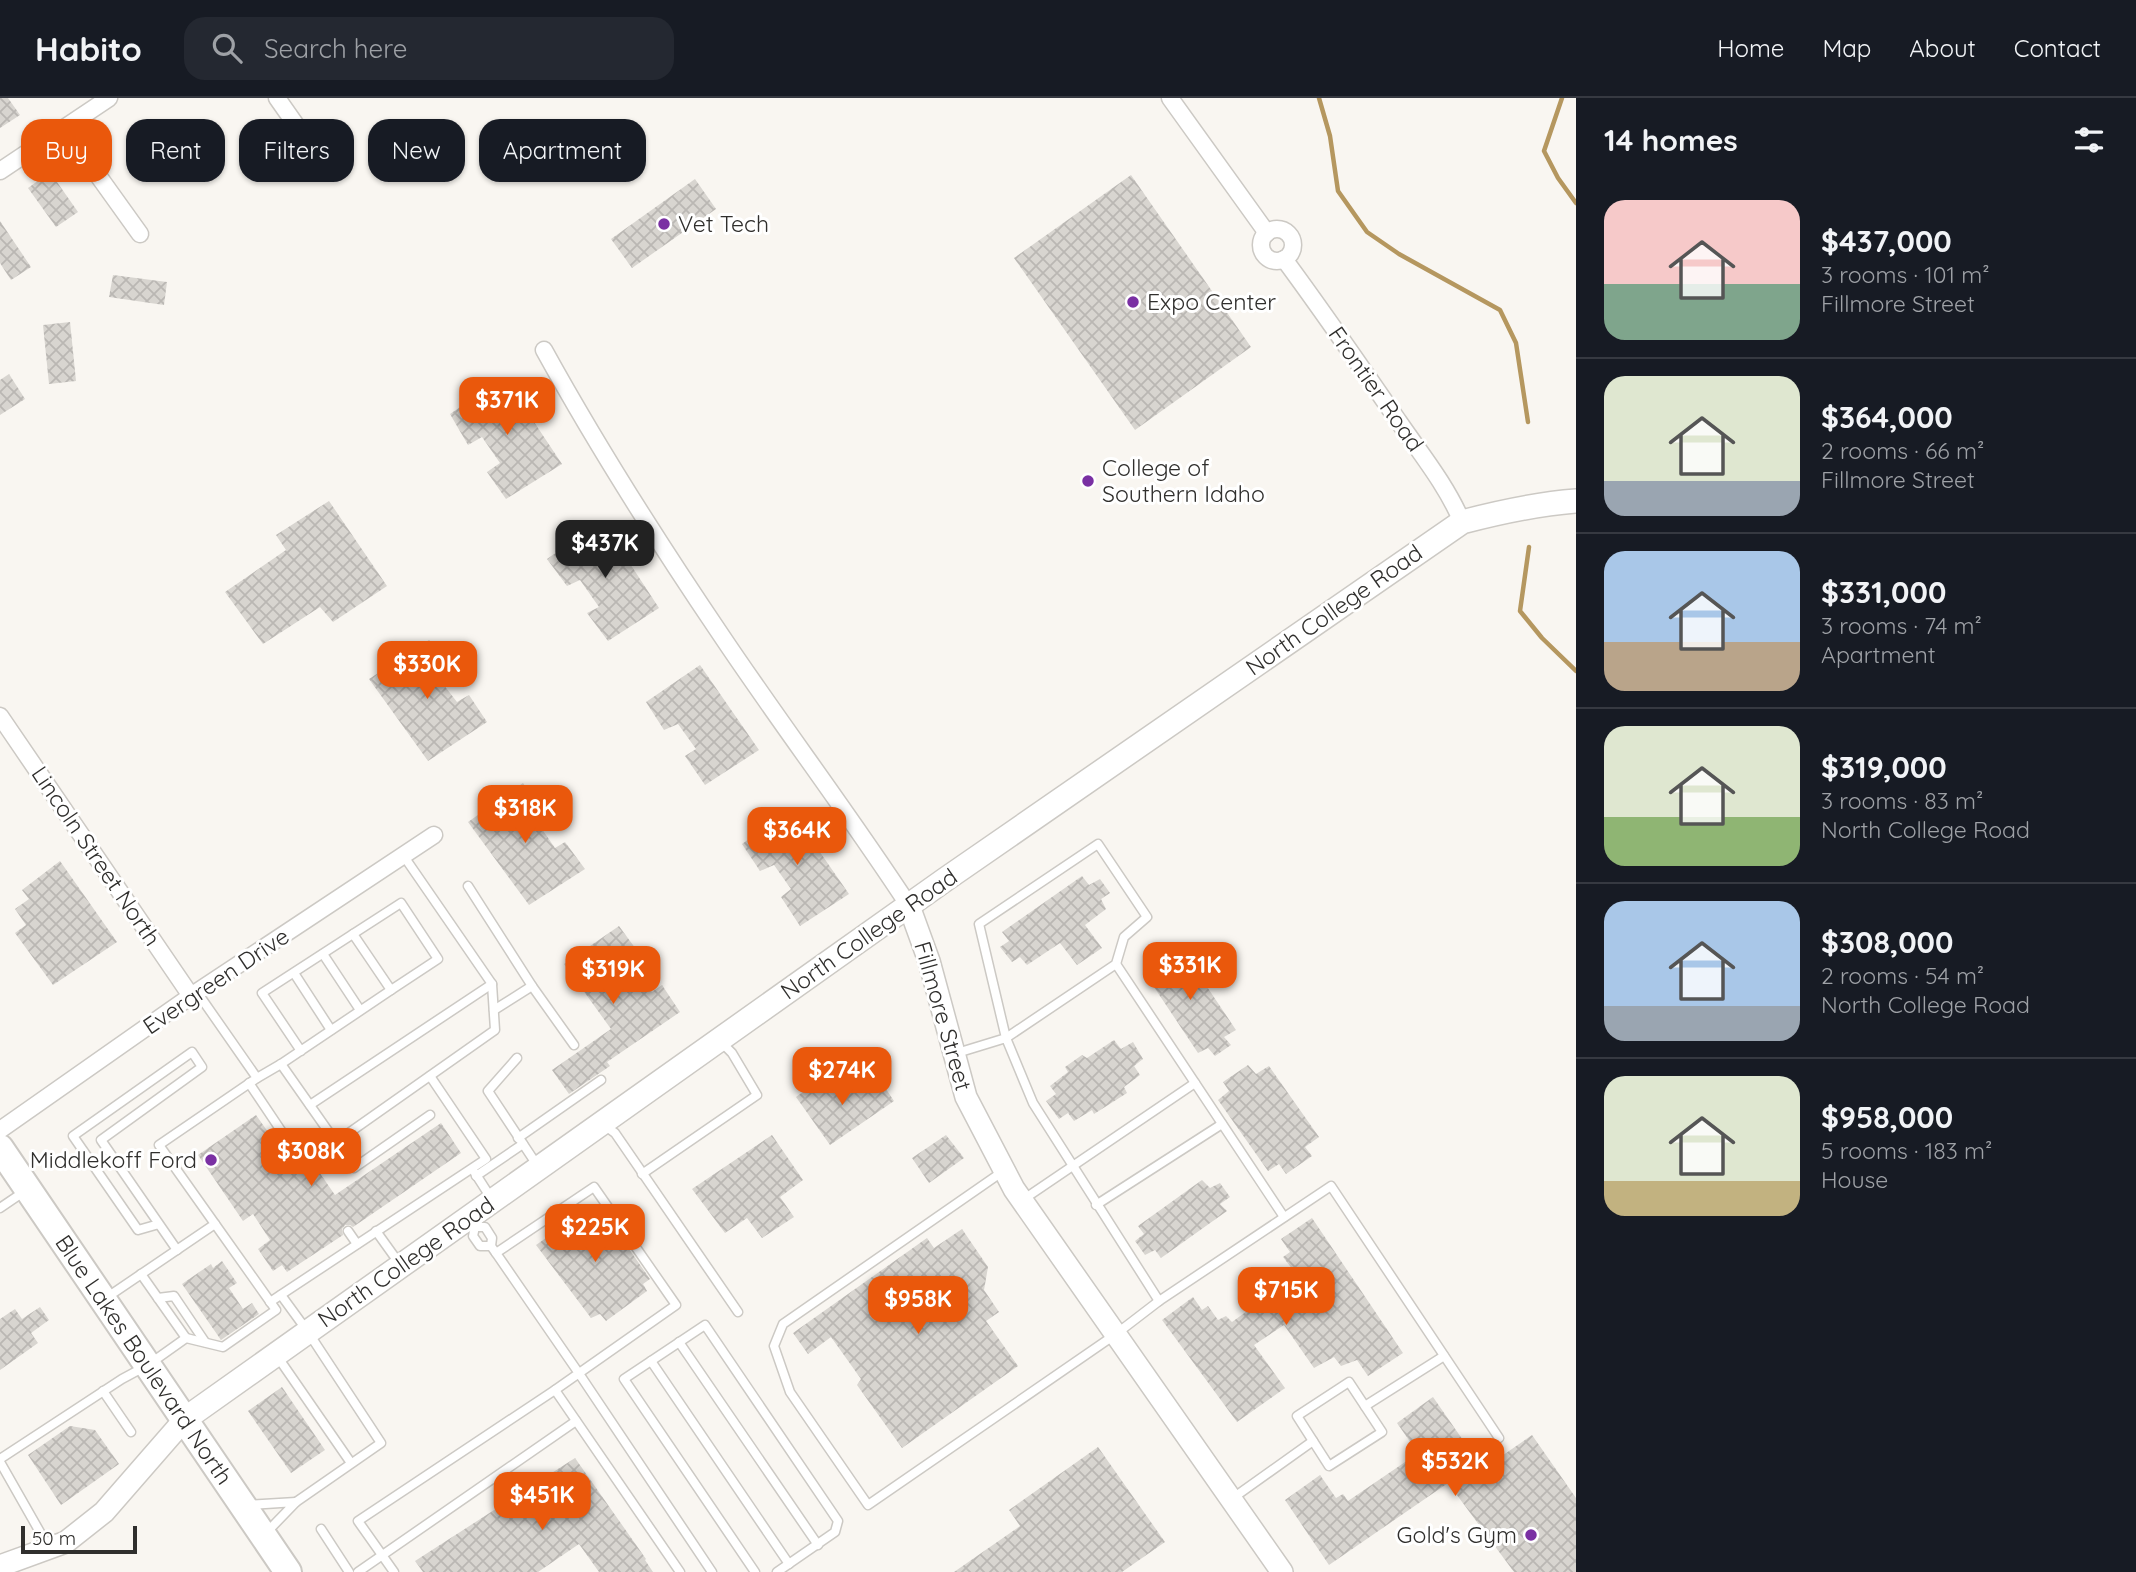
<!DOCTYPE html>
<html lang="en">
<head>
<meta charset="utf-8">
<style>
  :root { --surface:#171b24; --page:#242831; --text:#f1f3f6; --muted:#9ea1a6; --line:#363941; --accent:#ea580c }
  body { margin:0; font-family:Quicksand,sans-serif; background:var(--page); color:var(--text); height:100vh; display:flex; flex-direction:column; font-size:26px; white-space:nowrap }
  * { box-sizing:border-box; margin:0 }
  p { font-size:23px; color:var(--muted) }
  .icon { flex:none; width:38px; height:38px; fill:none; stroke:currentColor; stroke-width:2; stroke-linecap:round; stroke-linejoin:round }
  .map { position:relative; flex:1; overflow:hidden }
  .panel { display:flex; flex-direction:column; background:var(--surface); width:560px }
  .panel>* { flex:none }
  .hud { position:absolute; left:21px; top:21px; width:665px; height:63px; display:flex; gap:14px }
  .scale { position:absolute; left:21px; bottom:18px; width:116px; box-sizing:border-box; padding-left:7px; border:4px solid #302f2d; border-top:0; font-size:19px; line-height:24px; white-space:nowrap; color:#302f2d; -webkit-text-stroke:5px #fff; paint-order:stroke }
  .price { position:absolute; translate:-50% -60px; padding:0 16px; border-radius:14px; background:var(--accent); color:#fff; font-size:23px; line-height:46px; filter:drop-shadow(0 2px 4px #0008) }
  .price::after { content:''; position:absolute; left:50%; top:42px; width:21px; height:16px; margin-left:-10px; background:inherit; clip-path:polygon(0 0,100% 0,50% 100%) }
  .price.active { background:#222; color:#fff }
  ul { padding:0; list-style:none }
  li { display:flex; align-items:center; gap:21px; height:175px; padding:0 28px }
  li+li { border-top:2px solid var(--line) }
  li span { display:grid; place-items:center; flex:none; width:196px; height:140px; border-radius:21px; color:#555 }
  li>.icon { margin-inline-start:auto }
  span .icon { width:84px; height:84px; fill:#fffc; stroke-width:1 }
  li b { font-size:30px }
  h2 { display:flex; justify-content:space-between; align-items:center; height:84px; padding:0 28px; font-size:30px }
  .tag { padding:0 24px; border-radius:21px; background:var(--surface); box-shadow:0 2px 5px #0004; font-size:24px; line-height:63px }
  .tag.active { background:var(--accent); color:#fff }
  header { display:flex; align-items:center; gap:42px; box-sizing:border-box; height:98px; padding:0 35px; background:var(--surface); border-bottom:2px solid var(--line) }
  header strong { font-size:33px }
  nav { display:flex; gap:38px; margin-inline-start:auto; font-size:24px }
  .search { width:490px; height:63px; background:var(--page); display:flex; align-items:center; gap:18px; box-sizing:border-box; padding:0 24px; border-radius:21px; color:var(--muted); font-size:26px }
  main { display:flex; flex:1; min-height:0 }
  .map>svg:first-child { display:block }
</style>
</head>
<body>
<header>
<strong>Habito</strong>
<div class="search"><svg class="icon" aria-label="search" viewBox="0 0 24 24"><circle cx="10" cy="10" r="6"/><path d="M15 15l6 6"/></svg>Search here</div>
<nav><a>Home</a><a>Map</a><a>About</a><a>Contact</a></nav>
</header>
<main>
<div class="map">
<svg width="1576" height="1474" viewBox="0 0 1576 1474">
  <defs>
    <pattern id="building-cross-hatch" width="8" height="8" patternUnits="userSpaceOnUse" patternTransform="scale(1.75)"><rect width="8" height="8" fill="#d8d5d0"/><path d="M0 0l8 8M0 8l8-8" fill="none" stroke="#bab7b3"/></pattern>
  </defs>
  <rect width="100%" height="100%" fill="#f9f6f1"/>
  <g fill="none" stroke-linecap="round" stroke-linejoin="round">
    <!-- stream -->
    <g stroke="#b5975f" stroke-width="4.5">
      <path d="M 1319,0 L 1330,38 L 1338,93 L 1367,134 L 1399,156 L 1500,212 L 1516,245 L 1528,324"/>
      <path d="M 1562,0 L 1544,53 L 1558,80 L 1576,105"/>
      <path d="M 1529,449 L 1520,513 L 1542,540 L 1576,573"/>
    </g>
  </g>
  <!-- building -->
  <g fill="url(#building-cross-hatch)">
    <path d="M 0,0 L 8,0 L 20,17 L 0,30 Z"/>
    <path d="M 50,74 L 78,114 L 56,129 L 28,90 Z"/>
    <path d="M 1131,77 L 1251,249 L 1135,332 L 1014,160 Z"/>
    <path d="M 695,81 L 716,111 L 632,170 L 611,141 Z"/>
    <path d="M 0,123 L 31,169 L 11,182 L 0,165 Z"/>
    <path d="M 113,177 L 167,184 L 164,207 L 109,199 Z"/>
    <path d="M 70,224 L 76,283 L 49,286 L 43,227 Z"/>
    <path d="M 9,276 L 25,301 L 0,317 L 0,282 Z"/>
    <path d="M 504,279 L 562,366 L 506,401 L 487,374 L 500,365 L 482,339 L 468,347 L 450,316 Z"/>
    <path d="M 329,403 L 387,488 L 333,524 L 320,509 L 263,546 L 225,494 L 286,452 L 276,437 Z"/>
    <path d="M 602,423 L 659,510 L 608,543 L 587,515 L 599,509 L 580,482 L 567,488 L 547,461 Z"/>
    <path d="M 429,542 L 449,568 L 436,577 L 457,604 L 469,597 L 487,624 L 428,663 L 369,581 Z"/>
    <path d="M 700,567 L 759,652 L 705,687 L 685,658 L 696,651 L 678,626 L 664,632 L 646,604 Z"/>
    <path d="M 523,685 L 544,715 L 535,721 L 555,750 L 565,744 L 585,771 L 529,807 L 468,724 Z"/>
    <path d="M 790,711 L 849,796 L 800,828 L 781,799 L 791,791 L 774,767 L 760,773 L 742,746 Z"/>
    <path d="M 60,763 L 117,844 L 53,887 L 15,835 L 26,827 L 15,811 L 29,801 L 22,792 Z"/>
    <path d="M 1082,778 L 1089,787 L 1100,781 L 1110,795 L 1101,801 L 1106,811 L 1085,827 L 1102,850 L 1077,867 L 1060,845 L 1027,867 L 1020,859 L 1012,864 L 1000,849 L 1009,843 L 1002,834 Z"/>
    <path d="M 619,828 L 641,858 L 631,864 L 652,894 L 662,887 L 680,914 L 607,964 L 610,968 L 569,996 L 552,972 L 611,931 L 564,866 Z"/>
    <path d="M 1163,850 L 1170,859 L 1183,853 L 1236,932 L 1224,939 L 1231,947 L 1215,958 L 1208,950 L 1198,955 L 1146,877 L 1154,869 L 1148,861 Z"/>
    <path d="M 1114,942 L 1121,951 L 1133,944 L 1143,961 L 1134,968 L 1140,977 L 1124,989 L 1127,995 L 1094,1016 L 1092,1012 L 1074,1023 L 1068,1015 L 1059,1021 L 1046,1003 L 1056,996 L 1050,988 L 1068,974 L 1065,969 L 1082,957 L 1087,960 Z"/>
    <path d="M 1248,967 L 1256,976 L 1269,968 L 1319,1039 L 1305,1049 L 1312,1058 L 1286,1076 L 1279,1066 L 1268,1073 L 1218,1002 L 1229,993 L 1223,984 Z"/>
    <path d="M 822,980 L 830,989 L 842,981 L 854,995 L 867,986 L 870,991 L 882,985 L 894,1003 L 830,1047 L 796,999 Z"/>
    <path d="M 256,1017 L 285,1058 L 289,1056 L 292,1058 L 297,1058 L 300,1054 L 301,1048 L 335,1097 L 441,1025 L 461,1055 L 353,1129 L 350,1127 L 345,1127 L 342,1131 L 343,1137 L 287,1174 L 282,1167 L 273,1173 L 258,1151 L 270,1142 L 253,1116 L 243,1123 L 198,1057 Z"/>
    <path d="M 772,1037 L 803,1082 L 780,1099 L 794,1119 L 762,1140 L 747,1120 L 725,1135 L 692,1091 Z"/>
    <path d="M 946,1037 L 964,1060 L 929,1085 L 912,1060 Z"/>
    <path d="M 1202,1082 L 1210,1090 L 1220,1085 L 1230,1099 L 1220,1106 L 1227,1113 L 1161,1160 L 1155,1152 L 1145,1157 L 1135,1143 L 1144,1136 L 1138,1128 Z"/>
    <path d="M 590,1109 L 594,1114 L 601,1111 L 650,1181 L 643,1186 L 647,1193 L 606,1223 L 600,1216 L 591,1220 L 536,1147 Z"/>
    <path d="M 1312,1120 L 1403,1255 L 1368,1278 L 1357,1262 L 1341,1268 L 1334,1259 L 1314,1270 L 1284,1227 L 1254,1247 L 1285,1290 L 1237,1324 L 1162,1222 L 1193,1199 L 1202,1212 L 1208,1208 L 1218,1222 L 1226,1218 L 1232,1224 L 1254,1208 L 1256,1209 L 1288,1186 L 1284,1179 L 1293,1172 L 1283,1159 L 1290,1154 L 1281,1141 Z"/>
    <path d="M 962,1131 L 988,1169 L 984,1192 L 999,1214 L 986,1223 L 1018,1268 L 902,1350 L 857,1287 L 861,1281 L 831,1239 L 808,1256 L 793,1235 L 927,1140 L 934,1150 Z"/>
    <path d="M 222,1163 L 237,1185 L 229,1190 L 243,1211 L 252,1205 L 259,1216 L 221,1242 L 182,1186 L 211,1166 L 213,1170 Z"/>
    <path d="M 40,1209 L 49,1222 L 31,1235 L 38,1245 L 0,1272 L 0,1221 L 15,1211 L 22,1221 Z"/>
    <path d="M 282,1289 L 325,1352 L 291,1375 L 248,1313 Z"/>
    <path d="M 1433,1299 L 1483,1371 L 1532,1337 L 1576,1400 L 1576,1474 L 1514,1474 L 1448,1385 L 1329,1467 L 1285,1402 L 1320,1377 L 1336,1400 L 1343,1396 L 1348,1403 L 1411,1360 L 1406,1354 L 1413,1348 L 1397,1325 Z"/>
    <path d="M 70,1328 L 95,1332 L 119,1366 L 61,1407 L 28,1357 Z"/>
    <path d="M 1098,1349 L 1165,1444 L 1122,1474 L 954,1474 L 1020,1428 L 1009,1412 Z"/>
    <path d="M 575,1360 L 646,1461 L 645,1462 L 653,1474 L 599,1474 L 579,1446 L 538,1474 L 423,1474 L 415,1463 Z"/>
  </g>
  <g fill="none" stroke-linecap="round" stroke-linejoin="round">
    <!-- service casing -->
    <g stroke="#ccc9c4" stroke-width="11">
      <g id="service">
        <path d="M 468,788 L 532,888"/>
        <path d="M 353,836 L 401,805 L 438,861 L 391,892"/>
        <path d="M 323,856 L 360,912"/>
        <path d="M 1116,866 L 1284,1119"/>
        <path d="M 294,875 L 331,932"/>
        <path d="M 494,912 L 532,888 L 574,947"/>
        <path d="M 957,955 L 1006,940 L 1116,866 L 1124,839 L 1147,819 L 1098,746 L 979,826 L 1006,940 L 1033,1005 L 1159,1203"/>
        <path d="M 517,960 L 488,993 L 537,1067"/>
        <path d="M 281,966 C 318,941 355,916 391,892 L 353,836 L 262,895 L 301,953"/>
        <path d="M 257,980 L 281,966 L 354,1070 L 430,1017"/>
        <path d="M 249,985 L 294,1052"/>
        <path d="M 310,1007 L 492,886 L 403,757"/>
        <path d="M 604,1027 L 615,1035 L 738,1214"/>
        <path d="M 518,1040 L 601,982"/>
        <path d="M 336,1044 L 495,932 L 492,886"/>
        <path d="M 1002,1074 L 783,1226 L 774,1248 L 790,1294 L 868,1407 L 1116,1236 L 1159,1203 L 1331,1088 L 1499,1340"/>
        <path d="M 475,1075 L 491,1100"/>
        <path d="M 642,1076 L 757,997 L 732,955 L 721,944"/>
        <path d="M 476,1078 L 523,1046"/>
        <path d="M 1024,1101 L 1195,985"/>
        <path d="M 1096,1107 L 1222,1026"/>
        <path d="M 0,1110 L 25,1093"/>
        <path d="M 159,1126 L 138,1132 L 73,1038 L 192,954 L 202,969 L 101,1042 L 177,1152"/>
        <path d="M 348,1133 L 357,1146"/>
        <path d="M 376,1133 L 399,1165"/>
        <path d="M 491,1148 L 480,1148 L 473,1138 L 475,1129 L 485,1129 L 492,1140 L 491,1148 L 496,1155"/>
        <path d="M 141,1176 L 186,1240"/>
        <path d="M 281,1197 L 308,1234 L 381,1345 L 296,1404"/>
        <path d="M 106,1200 L 215,1126 L 159,1047 L 257,980 L 197,894"/>
        <path d="M 158,1200 L 174,1198 L 205,1244"/>
        <path d="M 270,1204 L 486,1061 L 430,978"/>
        <path d="M 679,1244 L 818,1447"/>
        <path d="M 277,1258 L 351,1365"/>
        <path d="M 651,1263 L 789,1466"/>
        <path d="M 1349,1284 L 1382,1334 L 1329,1368 L 1297,1318 Z"/>
        <path d="M 555,1292 L 680,1474"/>
        <path d="M 103,1293 L 131,1334"/>
        <path d="M 1365,1308 L 1444,1258"/>
        <path d="M 0,1361 L 122,1281 L 148,1267 L 186,1240 L 223,1249 L 276,1212 L 215,1126"/>
        <path d="M 0,1364 L 49,1450"/>
        <path d="M 1233,1400 L 1313,1343"/>
        <path d="M 248,1407 L 296,1404 L 265,1436"/>
        <path d="M 321,1431 L 349,1474"/>
        <path d="M 358,1474 L 576,1323"/>
        <path d="M 394,1474 L 358,1423 L 555,1292 L 676,1207 L 594,1089 L 496,1155 L 578,1274 L 712,1474"/>
        <path d="M 755,1474 L 624,1281 L 705,1227 L 838,1423 L 835,1434 L 777,1474"/>
      </g>
    </g>
    <!-- minor casing -->
    <g stroke="#ccc9c4" stroke-width="19">
      <g id="minor">
        <path d="M 277,0 L 296,27"/>
        <path d="M 1170,0 L 1267,135"/>
        <path d="M 64,30 L 140,136"/>
        <path d="M 0,73 L 109,0"/>
        <circle cx="1277" cy="147" r="16"/>
        <path d="M 1284,161 C 1324,215 1361,269 1399,324 C 1421,356 1447,388 1462,424"/>
        <path d="M 544,252 C 598,350 658,444 721,537 C 782,628 849,716 909,808"/>
        <path d="M 0,618 L 191,898"/>
        <path d="M 0,1032 L 191,898 L 434,737"/>
      </g>
    </g>
    <!-- tertiary casing -->
    <g stroke="#ccc9c4" stroke-width="24">
      <g id="tertiary">
        <path d="M 909,808 L 929,863 L 966,999 L 1014,1091 L 1282,1474"/>
        <path d="M 0,1468 L 66,1444 L 104,1414 L 185,1321"/>
      </g>
    </g>
    <!-- secondary casing -->
    <g stroke="#ccc9c4" stroke-width="26">
      <path id="secondary" d="M 185,1321 L 946,781 L 1462,424 C 1500,414 1537,406 1576,403"/>
    </g>
    <!-- primary casing -->
    <g stroke="#ccc9c4" stroke-width="30">
      <g id="primary">
        <path id="s1" d="M 0,1050 L 288,1474"/>
      </g>
    </g>
    <!-- service -->
    <use href="#service" stroke="#fff" stroke-width="8"/>
    <!-- minor -->
    <use href="#minor" stroke="#fff" stroke-width="16"/>
    <!-- tertiary -->
    <use href="#tertiary" stroke="#fff" stroke-width="21"/>
    <!-- secondary -->
    <use href="#secondary" stroke="#fff" stroke-width="23"/>
    <!-- primary -->
    <use href="#primary" stroke="#fff" stroke-width="26"/>
  </g>
  <!-- markers -->
  <g fill="#7a30a3" stroke="#fff" stroke-width="2.5">
    <circle cx="664" cy="126" r="7"/>
    <circle cx="1133" cy="204" r="7"/>
    <circle cx="1088" cy="383" r="7"/>
    <circle cx="211" cy="1062" r="7"/>
    <circle cx="1531" cy="1437" r="7"/>
  </g>
  <g text-anchor="middle" stroke-width="6" stroke-linejoin="round" paint-order="stroke">
    <!-- poi labels -->
    <g font-size="23" fill="#302f2d" stroke="#fff" text-anchor="start">
      <text x="678" y="134">Vet Tech</text>
      <text x="1147" y="212">Expo Center</text>
      <text x="1102" y="378">College of<tspan x="1102" dy="26">Southern Idaho</tspan></text>
      <text x="197" y="1070" text-anchor="end">Middlekoff Ford</text>
      <text x="1517" y="1445" text-anchor="end">Gold's Gym</text>
    </g>
    <!-- street labels -->
    <g font-size="23" fill="#302f2d" stroke="#fff">
      <text transform="translate(1376 291) rotate(55)" y="8">Frontier Road</text>
      <text transform="translate(1334 512) rotate(-35)" y="8">North College Road</text>
      <text transform="translate(96 758) rotate(56)" y="8">Lincoln Street North</text>
      <text transform="translate(869 836) rotate(-35)" y="8">North College Road</text>
      <text transform="translate(216 883) rotate(-34)" y="8">Evergreen Drive</text>
      <text transform="translate(943 918) rotate(74)" y="8">Fillmore Street</text>
      <text transform="translate(406 1164) rotate(-35)" y="8">North College Road</text>
      <text dy="8" stroke="none"><textPath href="#s1" startOffset="256">Blue Lakes Boulevard North</textPath></text>
    </g>
  </g>
</svg>
<div class="scale">50 m</div>
<b class="price" style="left:507px;top:339px">$371K</b>
<b class="price active" style="left:605px;top:482px">$437K</b>
<b class="price" style="left:427px;top:603px">$330K</b>
<b class="price" style="left:525px;top:747px">$318K</b>
<b class="price" style="left:797px;top:769px">$364K</b>
<b class="price" style="left:1190px;top:904px">$331K</b>
<b class="price" style="left:613px;top:908px">$319K</b>
<b class="price" style="left:842px;top:1009px">$274K</b>
<b class="price" style="left:311px;top:1090px">$308K</b>
<b class="price" style="left:595px;top:1166px">$225K</b>
<b class="price" style="left:1286px;top:1229px">$715K</b>
<b class="price" style="left:918px;top:1238px">$958K</b>
<b class="price" style="left:1455px;top:1400px">$532K</b>
<b class="price" style="left:542px;top:1434px">$451K</b>
<div class="hud">
<a class="tag active">Buy</a>
<a class="tag">Rent</a>
<a class="tag">Filters</a>
<a class="tag">New</a>
<a class="tag">Apartment</a>
</div>
</div>
<section class="panel">
<h2>14 homes<svg class="icon" aria-label="filters" viewBox="0 0 24 24"><path d="M4 7h16M4 17h16"/><circle cx="9" cy="7" r="2"/><circle cx="15" cy="17" r="2"/></svg></h2>
<ul>
<li><span style="background:linear-gradient(#f6c9c9 60%,#7fa58c 0)"><svg class="icon" aria-label="home" viewBox="0 0 24 24"><path d="M3 11l9-7 9 7M6 9v11h12V9"/></svg></span><div><b>$437,000</b><p>3 rooms · 101 m²</p><p>Fillmore Street</p></div></li>
<li><span style="background:linear-gradient(#dfe7d0 75%,#9aa5b1 0)"><svg class="icon" aria-label="home" viewBox="0 0 24 24"><path d="M3 11l9-7 9 7M6 9v11h12V9"/></svg></span><div><b>$364,000</b><p>2 rooms · 66 m²</p><p>Fillmore Street</p></div></li>
<li><span style="background:linear-gradient(#a9c7e8 65%,#b9a48a 0)"><svg class="icon" aria-label="home" viewBox="0 0 24 24"><path d="M3 11l9-7 9 7M6 9v11h12V9"/></svg></span><div><b>$331,000</b><p>3 rooms · 74 m²</p><p>Apartment</p></div></li>
<li><span style="background:linear-gradient(#dfe7d0 65%,#8fb573 0)"><svg class="icon" aria-label="home" viewBox="0 0 24 24"><path d="M3 11l9-7 9 7M6 9v11h12V9"/></svg></span><div><b>$319,000</b><p>3 rooms · 83 m²</p><p>North College Road</p></div></li>
<li><span style="background:linear-gradient(#a9c7e8 75%,#9aa5b1 0)"><svg class="icon" aria-label="home" viewBox="0 0 24 24"><path d="M3 11l9-7 9 7M6 9v11h12V9"/></svg></span><div><b>$308,000</b><p>2 rooms · 54 m²</p><p>North College Road</p></div></li>
<li><span style="background:linear-gradient(#dfe7d0 75%,#c2b280 0)"><svg class="icon" aria-label="home" viewBox="0 0 24 24"><path d="M3 11l9-7 9 7M6 9v11h12V9"/></svg></span><div><b>$958,000</b><p>5 rooms · 183 m²</p><p>House</p></div></li>
</ul>
</section>
</main>
</body>
</html>
